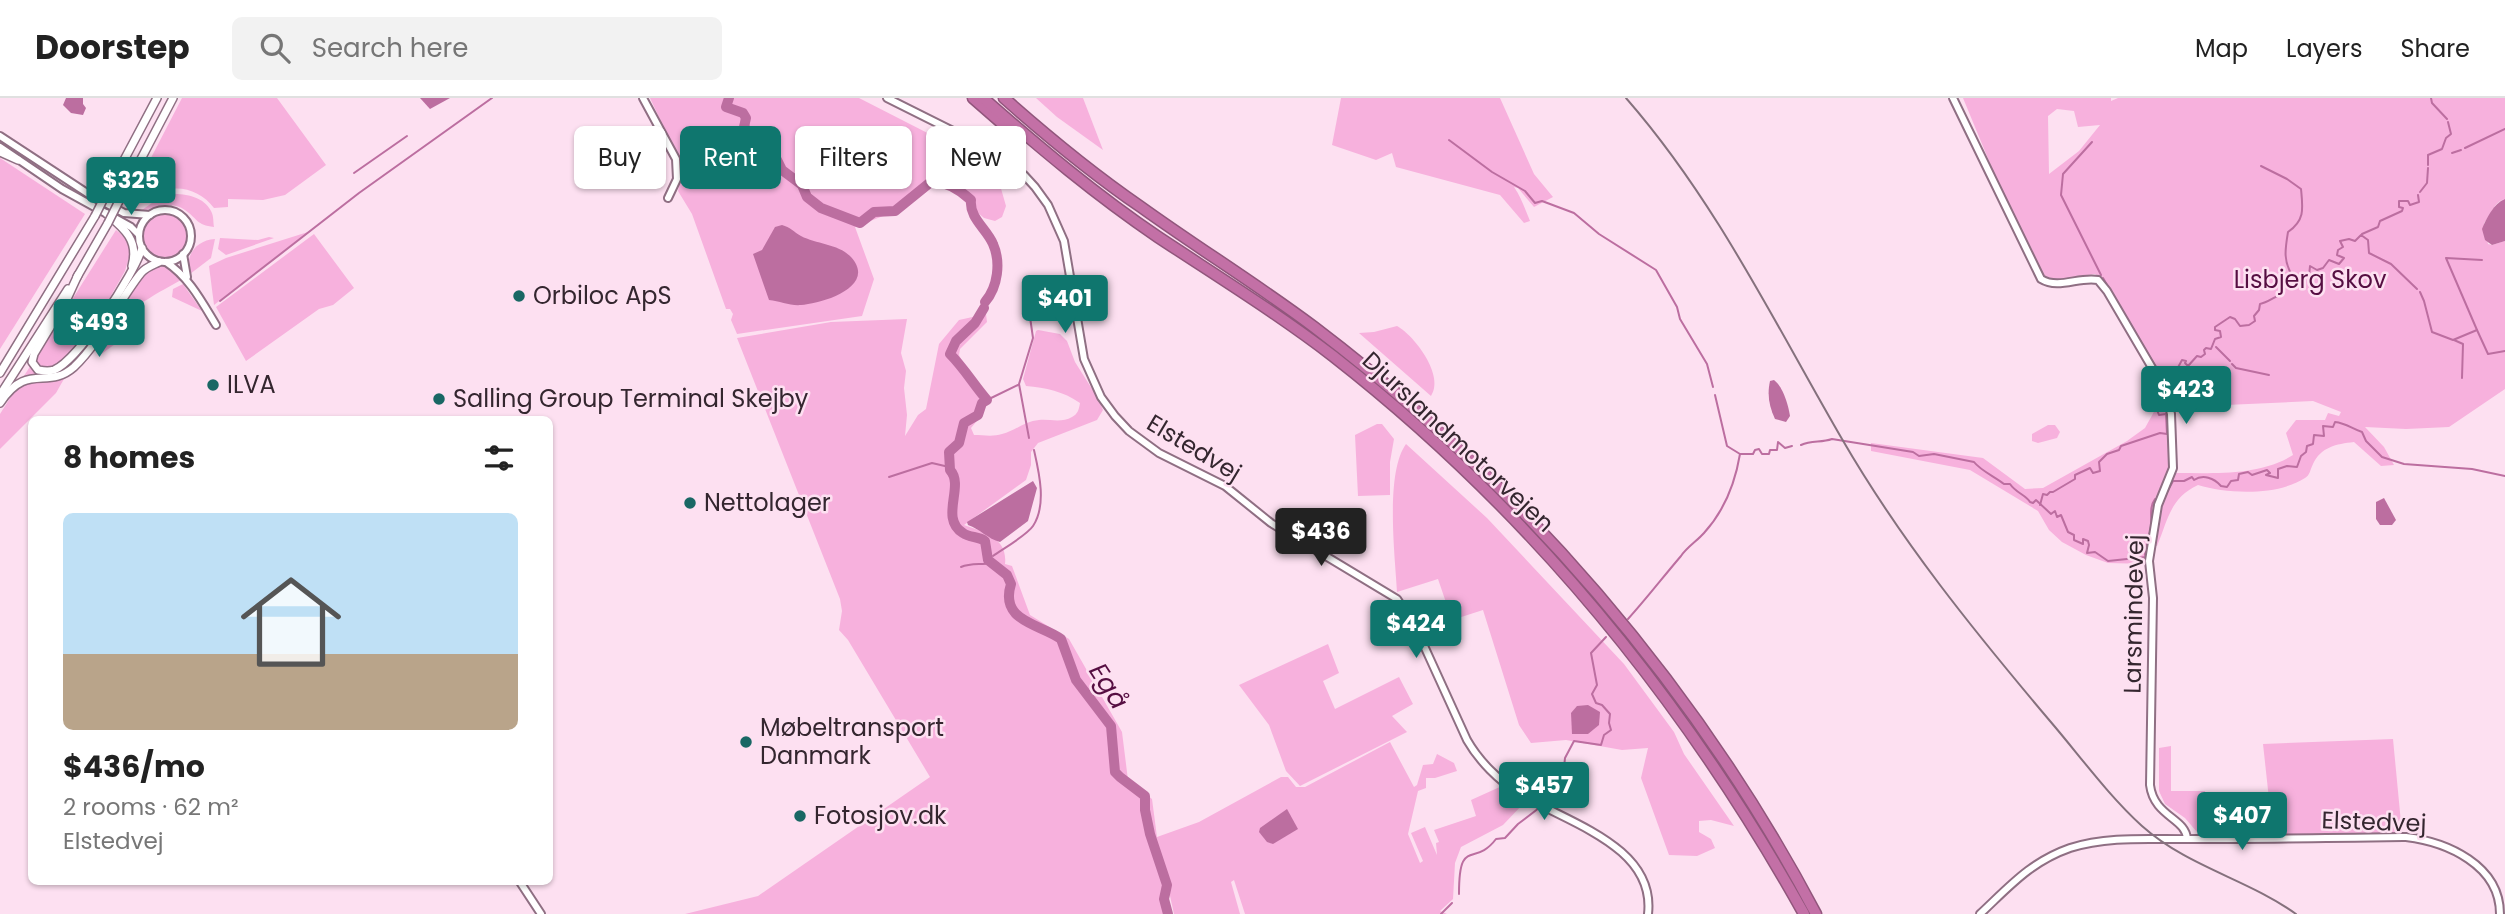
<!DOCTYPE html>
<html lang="en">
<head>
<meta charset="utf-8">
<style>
  :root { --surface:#fff; --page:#f2f2f2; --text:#222; --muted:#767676; --line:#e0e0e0; --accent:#0f766e }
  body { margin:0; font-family:Poppins,sans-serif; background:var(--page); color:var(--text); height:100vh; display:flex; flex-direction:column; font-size:26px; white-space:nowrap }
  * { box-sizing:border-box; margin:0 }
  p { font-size:23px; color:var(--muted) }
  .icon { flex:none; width:38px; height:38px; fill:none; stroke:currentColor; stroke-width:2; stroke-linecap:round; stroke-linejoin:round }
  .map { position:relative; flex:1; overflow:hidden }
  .sheet { position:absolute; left:28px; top:318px; width:525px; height:469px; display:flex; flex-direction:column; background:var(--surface); border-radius:10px; box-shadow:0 2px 5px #0004 }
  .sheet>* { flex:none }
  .top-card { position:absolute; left:574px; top:28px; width:665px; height:63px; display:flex; gap:14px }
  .price { position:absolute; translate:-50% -60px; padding:0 16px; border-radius:7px; background:var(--accent); color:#fff; font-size:23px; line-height:46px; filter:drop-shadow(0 2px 4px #0008) }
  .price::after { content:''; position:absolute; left:50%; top:42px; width:21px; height:16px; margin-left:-10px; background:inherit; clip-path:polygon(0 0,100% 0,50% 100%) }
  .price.selected { background:#222; color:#fff }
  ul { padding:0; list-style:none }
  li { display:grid; align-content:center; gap:14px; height:371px; padding:0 35px }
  li span { display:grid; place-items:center; height:217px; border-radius:10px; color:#555 }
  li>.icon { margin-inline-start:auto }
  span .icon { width:126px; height:126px; fill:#fffc; stroke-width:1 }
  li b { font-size:30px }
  h2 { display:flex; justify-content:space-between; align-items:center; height:84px; padding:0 35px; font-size:30px }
  .pill { padding:0 24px; border-radius:10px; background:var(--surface); box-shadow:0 2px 5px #0004; font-size:24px; line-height:63px }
  .pill.selected { background:var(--accent); color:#fff }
  header { display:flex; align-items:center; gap:42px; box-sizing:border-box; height:98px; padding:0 35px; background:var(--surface); border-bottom:2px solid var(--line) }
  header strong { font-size:33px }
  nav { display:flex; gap:38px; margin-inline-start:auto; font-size:24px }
  .search { width:490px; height:63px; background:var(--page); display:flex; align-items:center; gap:18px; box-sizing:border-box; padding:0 24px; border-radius:10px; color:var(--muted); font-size:26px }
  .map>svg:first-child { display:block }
</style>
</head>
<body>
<header>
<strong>Doorstep</strong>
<div class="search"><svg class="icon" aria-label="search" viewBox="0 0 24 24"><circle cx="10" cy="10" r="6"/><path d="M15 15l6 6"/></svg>Search here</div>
<nav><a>Map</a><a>Layers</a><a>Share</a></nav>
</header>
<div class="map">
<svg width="2505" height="816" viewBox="0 0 2505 816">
  <rect width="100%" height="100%" fill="#fde0f1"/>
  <!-- green -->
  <g fill="#f7b1dd" fill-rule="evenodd">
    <path d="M 182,0 L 277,0 L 326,67 L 285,97 L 263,102 L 228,101 L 228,109 L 214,110 C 201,93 178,85 158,95 C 146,101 140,108 126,108 Z"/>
    <path d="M 650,0 L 859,0 L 949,46 L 978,64 L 1000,87 L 1006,108 L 1002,119 L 995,123 L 984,120 L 950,91 L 934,88 L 906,109 L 855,129 L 874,181 L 862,218 L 737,236 L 731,222 L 733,216 L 730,211 L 726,211 L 692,116 L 678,93 L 682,69 Z"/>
    <path d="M 1036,0 L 1083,0 L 1103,52 L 1057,19 Z"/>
    <path d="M 1341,0 L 1500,0 L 1534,76 L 1553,99 L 1534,109 L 1518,90 L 1514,89 C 1521,99 1525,111 1530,123 L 1524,125 L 1500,97 L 1396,69 L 1392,55 L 1376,62 L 1332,47 Z"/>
    <path d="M 1963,0 L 2111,0 L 2111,3 L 2118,0 L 2505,0 L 2505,101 C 2493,104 2492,117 2484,125 L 2488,146 L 2492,147 L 2505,143 L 2505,291 L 2449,329 L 2406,331 L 2365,329 L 2384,349 L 2394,367 L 2381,368 L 2354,344 C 2336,346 2321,349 2313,366 C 2310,372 2310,377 2305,380 C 2277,398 2228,396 2198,387 C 2170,400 2168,422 2157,448 L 2152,447 L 2164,397 L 2175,375 C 2214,375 2260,378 2293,357 L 2286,335 L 2296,322 L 2325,322 L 2328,315 L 2339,318 L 2341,314 L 2313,303 L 2226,307 L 2170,297 L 2106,185 L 2095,176 L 2053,182 L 2042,177 L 2001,92 ZM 2057,11 L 2074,13 L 2078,29 L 2100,27 L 2079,53 L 2049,76 L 2048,18 Z"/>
    <path d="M 0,60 L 85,116 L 0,251 Z"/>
    <path d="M 165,96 C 181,95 203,97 211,113 C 214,118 213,124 214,129 C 196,127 198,121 185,112 C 171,102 154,110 139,114 Z"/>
    <circle cx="165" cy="138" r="22"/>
    <path d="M 116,132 L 130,143 L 131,153 L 125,173 L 56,295 L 0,351 L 0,316 Z"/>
    <path d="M 308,134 L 214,207 L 209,168 L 226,160 Z"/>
    <path d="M 314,136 L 354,190 L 333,207 L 319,211 L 246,263 L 216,209 Z"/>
    <path d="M 269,139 L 274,140 L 226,157 L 218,151 L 220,140 L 258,142 Z"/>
    <path d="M 215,141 L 211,160 L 190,176 C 184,158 196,142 215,141 Z"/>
    <path d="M 157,168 C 169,168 175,172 181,182 C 152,198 126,212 105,238 C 116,219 137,177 157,168 Z"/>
    <path d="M 183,186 L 202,213 L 172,199 L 173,191 Z"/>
    <path d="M 134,215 L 144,225 L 100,257 C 107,240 118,224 134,215 Z"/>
    <path d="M 986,216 L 987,224 L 960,251 L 959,257 L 985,307 L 980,319 L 971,330 L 974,337 C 983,337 993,339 1002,336 C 1015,333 1025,323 1039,322 C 1050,321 1062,325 1072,319 C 1078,316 1079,311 1080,305 C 1063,293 1046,290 1026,288 L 1023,281 L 1036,233 L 1038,232 L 1060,236 L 1067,243 L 1075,264 L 1099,302 L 1103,312 L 1097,322 L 1038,345 L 1031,354 L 1031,367 L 1026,382 L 964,427 C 984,434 1008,440 1005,466 L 1012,468 L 1030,517 L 1069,541 L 1122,634 L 1128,682 L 1152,701 L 1157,739 L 1199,724 L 1281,679 L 1288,679 L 1296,689 L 1305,689 L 1390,644 L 1414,689 L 1417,687 L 1423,667 L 1433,666 L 1437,656 L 1454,665 L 1457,673 L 1435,680 L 1426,680 L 1426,690 L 1418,693 L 1408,736 L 1420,765 L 1423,763 L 1411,735 L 1425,729 L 1437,757 L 1436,745 L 1439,744 L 1434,732 L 1476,718 L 1471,702 L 1502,688 L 1524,705 L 1503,727 L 1461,749 L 1455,765 L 1453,801 L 1440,813 L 1447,816 L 1245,816 L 1234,782 L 1231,784 L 1240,816 L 1174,816 L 1168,789 L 1164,801 L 1168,816 L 685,816 L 758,798 L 930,679 L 848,542 L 839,532 L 842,513 L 840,501 L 737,240 L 831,224 L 907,221 L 901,255 L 906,273 L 904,290 L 907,317 L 905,338 L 918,317 L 926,311 L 939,246 L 959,222 Z"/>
    <path d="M 1397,228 C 1415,238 1445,278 1431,298 L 1359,235 L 1374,234 Z"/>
    <path d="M 2161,301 L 2166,301 L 2168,306 L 2171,369 L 2157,399 L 2148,448 L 2147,466 L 2108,465 L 2086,457 L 2062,444 L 2049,432 L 2038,413 L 1970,372 L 1871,353 L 1871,345 L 1983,360 L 2025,391 L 2043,390 L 2127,343 L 2145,330 Z"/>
    <path d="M 1377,326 L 1382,326 L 1394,341 L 1390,364 L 1390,397 L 1358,398 L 1355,337 Z"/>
    <path d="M 2048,327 L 2055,327 L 2060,334 L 2057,340 L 2038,345 L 2032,343 L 2032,336 Z"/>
    <path d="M 1406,346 L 1487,420 L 1624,566 L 1674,634 L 1684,656 L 1734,728 L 1711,722 L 1699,723 L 1699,734 L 1711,741 L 1715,750 L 1697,758 L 1669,757 L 1641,680 L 1648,650 L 1622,652 L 1566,642 L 1531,645 L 1519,627 L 1483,512 L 1452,522 L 1438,481 L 1397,494 C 1395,458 1385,375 1406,346 Z"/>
    <path d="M 1328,546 L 1339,575 L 1323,583 L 1335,611 L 1399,579 L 1413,606 L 1392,618 L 1407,634 L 1300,688 L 1286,673 L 1269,627 L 1239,587 Z"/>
    <path d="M 2393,641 L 2402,735 L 2273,738 L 2263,646 Z"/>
    <path d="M 2171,648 L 2171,693 L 2205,693 L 2207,705 L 2237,709 L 2236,717 L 2227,720 L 2225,736 L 2197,734 L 2185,720 L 2165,706 L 2159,693 L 2159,650 Z"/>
  </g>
  <!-- water -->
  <g fill="#bc6ea0">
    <path d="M 66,0 L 83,0 L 83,6 L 86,10 L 83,17 L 71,15 L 63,7 Z"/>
    <path d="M 420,0 L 450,0 L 430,11 Z"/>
    <path d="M 2505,101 L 2505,143 L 2492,147 L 2485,142 L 2482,131 C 2486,121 2494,105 2505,101 Z"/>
    <path d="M 782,127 C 790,129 794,134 801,138 C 816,146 839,146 851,159 C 878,189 821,206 801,207 C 790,208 780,203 769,202 L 753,156 L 762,152 L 775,129 Z"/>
    <path d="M 1774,282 C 1783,289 1788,306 1790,318 L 1786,324 L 1775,321 C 1769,308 1767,297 1770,283 Z"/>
    <path d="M 1033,383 L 1037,390 L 1028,423 L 1000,444 C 988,441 980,431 968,427 L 967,424 Z"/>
    <path d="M 2384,400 L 2396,422 L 2392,427 L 2380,427 L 2376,421 L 2376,404 Z"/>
    <path d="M 1588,607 L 1600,614 L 1599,627 L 1588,636 L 1572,636 L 1571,615 L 1577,608 Z"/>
    <path d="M 1287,711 L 1298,731 L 1273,746 L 1267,744 L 1259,734 L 1260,730 Z"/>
  </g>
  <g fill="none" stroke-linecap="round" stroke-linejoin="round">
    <!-- stream -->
    <g stroke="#bc6ea0" stroke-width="2">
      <path d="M 2431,0 L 2432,5 L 2447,21"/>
      <path d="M 1449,42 L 1492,74 L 1525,93 L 1535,105 L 1542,103 L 1574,115 L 1599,136 L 1656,172 L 1677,209 L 1680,221 L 1707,266 L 1713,289"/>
      <path d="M 2092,44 L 2063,76 L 2061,97 L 2101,177"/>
      <path d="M 2465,50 L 2505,31"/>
      <path d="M 2452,55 L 2461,52"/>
      <path d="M 712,67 L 748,56"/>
      <path d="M 2428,67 L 2428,57 L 2442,51 L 2446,40 L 2451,36 L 2448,24"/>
      <path d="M 2261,68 L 2287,81 L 2301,91 C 2303,111 2305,122 2288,134 C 2285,152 2283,163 2293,179"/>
      <path d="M 354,75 L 407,38"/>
      <path d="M 2420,94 L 2427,85 L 2428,70"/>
      <path d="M 2362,136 L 2378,129 L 2380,123 L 2402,113 L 2403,110 L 2399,109 L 2399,103 L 2408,103 L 2410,107 L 2419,104 L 2418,97"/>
      <path d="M 2103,180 L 2171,295"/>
      <path d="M 2420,194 L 2424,203 L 2432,234 L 2453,242 L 2477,232 L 2446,160 L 2482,162"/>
      <path d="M 220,203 L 359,95 L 492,0"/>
      <path d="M 2477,232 L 2488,256 L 2505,253"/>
      <path d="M 2454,242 L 2463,246 L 2462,280"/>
      <path d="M 2216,249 L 2230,263"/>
      <path d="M 2232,266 L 2236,270 L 2269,277"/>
      <path d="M 2172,295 L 2169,289 L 2174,284 L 2171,280 L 2172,275 L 2175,275 L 2182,262 L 2186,263 L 2185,265 L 2188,268 L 2197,258 L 2201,259 L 2205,256 L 2204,252 L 2206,250 L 2211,251 L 2215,241 L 2221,239 L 2220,233 L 2215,232 L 2215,229 L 2230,219 L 2235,221 L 2240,228 L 2249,227 L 2255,223 L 2254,218 L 2259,212 L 2260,206 C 2267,205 2274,199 2282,196 L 2282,186 L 2292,185 L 2294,181 L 2309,178 L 2310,168 L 2317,172 L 2323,170 L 2329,162 L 2339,166 L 2344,160 L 2337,157 L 2338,152 L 2343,149 L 2340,143 L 2349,141 L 2355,143 L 2361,137 L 2368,142 L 2369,155 L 2391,166 L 2417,191"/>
      <path d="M 1715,297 L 1727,348 L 1740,356"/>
      <path d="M 987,302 L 1018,287"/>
      <path d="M 1029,340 L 1019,286 L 1033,240 L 1029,212"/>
      <path d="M 1801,347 C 1812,342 1821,345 1832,341 L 1913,354 L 1919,358 L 1934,356 L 1974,364 C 1980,372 1995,379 2004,386 L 2010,386 C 2016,395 2026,397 2030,404 L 2033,405 L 2036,402 L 2051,416 L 2055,413 L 2057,419 L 2061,417 L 2068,434 L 2074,437 L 2074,442 L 2083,446 L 2083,441 L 2088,443 L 2089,447 L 2087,455 L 2095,454 L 2108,463 L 2146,459"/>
      <path d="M 889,379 L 932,365 L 949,369"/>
      <path d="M 2165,398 L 2173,383 L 2184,383 L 2192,379 L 2194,382 C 2203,376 2214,380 2221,388 L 2227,389 L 2231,383 L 2238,382 L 2239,376 L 2248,374 L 2252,377 L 2267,372 L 2270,375 L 2266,377 L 2278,380 L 2278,371 L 2287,368 L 2297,369 L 2301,358 L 2306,354 L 2307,348 L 2313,346 L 2314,337 L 2324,338 L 2323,328 L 2333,329 L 2335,324 C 2346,325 2352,331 2362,334 L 2366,343 L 2382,359 L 2404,366 L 2472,371 L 2505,378"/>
      <path d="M 2040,407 L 2043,396 L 2047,397 L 2050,394 L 2053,394 L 2075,381 L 2075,377 L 2090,370 L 2093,375 L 2100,373 L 2099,364 L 2107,356 L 2119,352 L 2121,348 L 2160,335 L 2167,336 L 2166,316 L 2159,317 L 2157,312 L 2165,305"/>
      <path d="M 2145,457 C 2146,446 2150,437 2151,428 C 2152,419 2149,409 2155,401"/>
      <path d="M 993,458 C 1003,451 1027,437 1033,428 C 1047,407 1039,374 1034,352"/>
      <path d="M 961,469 C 971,465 981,467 991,465"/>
      <path d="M 1628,521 C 1647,500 1663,479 1681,458 C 1687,449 1697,443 1704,435 C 1725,412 1735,386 1740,356 L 1753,356 L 1755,352 L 1759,351 L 1762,356 L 1769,356 L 1770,352 L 1777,352 L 1778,344 L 1785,350 L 1792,348"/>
      <path d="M 1542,703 L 1547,694 L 1563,679 L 1565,660 L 1574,643 L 1601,647 L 1604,637 L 1611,632 L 1609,625 L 1610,616 L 1602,607 L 1596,605 L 1592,596 L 1597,587 L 1591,555 L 1606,539"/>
      <path d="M 1459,796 C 1459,738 1474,770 1496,741 L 1505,740 L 1518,726 L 1539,710"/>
      <path d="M 1441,816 L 1452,805"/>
    </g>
    <!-- river -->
    <g stroke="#bc6ea0" stroke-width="10">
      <path d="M 729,0 L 726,9 L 743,15 L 746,20 L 744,29 L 757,42 L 757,47 L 754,49 L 747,47 L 744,48 L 746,55 L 750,56 L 764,50 L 777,62 L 782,72 L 802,87 L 807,99 L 821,110 L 860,125 L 874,114 L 895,113 L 932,83 C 947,84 960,92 971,102 C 969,120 987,131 993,146 C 1001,164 998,189 985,204"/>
      <path d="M 984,210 L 975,225 L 956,243 L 950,256 C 964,270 974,287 987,302 L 982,305 L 978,317 L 964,325 L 959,345 L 949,354 L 950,372 C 965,388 939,420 963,435 C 970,440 978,438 985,443 L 988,462 L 1007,477 L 1011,486 C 999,524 1041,526 1061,541 L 1076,582 L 1111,628 L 1115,674 L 1120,679 L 1145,698 L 1145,712 L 1150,736 L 1167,787 L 1164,801 L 1168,816"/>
    </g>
    <!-- tertiary casing -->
    <g stroke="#8f6f83" stroke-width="10">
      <g id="tertiary">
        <path d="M 643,0 L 676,61 L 677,81 L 668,100"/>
        <path d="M 887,0 L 995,54 L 1024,77 L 1035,89 L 1048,107 L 1064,143 L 1084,261 L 1101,299 L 1115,318 L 1129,333 L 1159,355 L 1225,388 L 1271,425 L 1397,501 L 1415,528 L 1467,642 C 1479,663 1499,683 1519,695 C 1564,724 1656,747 1648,816"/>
        <path d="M 1953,0 L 2041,181 C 2059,192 2079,178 2098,182 L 2107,193 L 2165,292 L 2171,316 L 2173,370 L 2158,407 L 2149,463 L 2153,500 L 2150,687 C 2154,719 2186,720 2187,741"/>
        <path d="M 0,38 L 87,95 L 124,115 L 150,117"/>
        <path d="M 0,49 L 62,91 L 131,129 L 139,137"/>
        <circle cx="165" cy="138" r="26"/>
        <path d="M 183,156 L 187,179"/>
        <path d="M 166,164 C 189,179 202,204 216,227"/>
        <path d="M 520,784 L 541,816"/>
        <path d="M 1980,816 C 2009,789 2030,764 2070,750 C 2110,737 2155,742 2197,741 C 2267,741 2336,740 2406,739 C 2447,744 2500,767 2500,816"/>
      </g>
    </g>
    <!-- secondary casing -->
    <g stroke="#8f6f83" stroke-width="10">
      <g id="secondary">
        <path d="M 0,54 L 18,62"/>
        <path d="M 106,96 L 157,0"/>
        <path d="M 119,103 L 173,0"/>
        <path d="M 107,116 C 125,131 139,143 132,168"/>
        <path d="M 78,177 L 66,203 L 34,256 L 32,264 L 38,272 C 44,273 48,274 54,272 C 78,263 135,175 142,150"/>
        <path d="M 77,179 L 108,125"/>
        <path d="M 0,275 L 95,118"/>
        <path d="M 0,297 L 68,191"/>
        <path d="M 0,305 C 28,263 47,293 74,269 C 102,242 117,205 141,175 C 146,169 153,167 159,164"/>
      </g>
    </g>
    <!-- motorway casing -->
    <g stroke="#91567c" stroke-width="13">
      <g id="motorway">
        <path d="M 973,0 L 1012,34"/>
        <path d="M 983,0 C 1039,49 1096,97 1158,139 C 1217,178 1277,215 1333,258 C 1529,411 1683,599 1804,816"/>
        <path d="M 1004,0 C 1048,39 1093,76 1141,109 C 1198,150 1258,187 1314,229 C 1521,386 1695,587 1816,816"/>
      </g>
    </g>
    <!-- tertiary -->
    <use href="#tertiary" stroke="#fff" stroke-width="6"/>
    <!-- secondary -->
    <use href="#secondary" stroke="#fff" stroke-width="7"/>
    <!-- motorway -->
    <use href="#motorway" stroke="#c370a6" stroke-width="10"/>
    <!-- tram -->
    <path stroke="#85717d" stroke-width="2" d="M 1626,0 C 1716,103 1774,224 1842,341 C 1901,443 1974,533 2050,623 C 2080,658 2108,697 2142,728 C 2188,769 2247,781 2296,816"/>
    <!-- secondary-bridge casing -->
    <g stroke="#8f6f83" stroke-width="10" stroke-linecap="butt">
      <g id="secondary-bridge">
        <path d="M 95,118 L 106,96"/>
        <path d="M 108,125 L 119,103"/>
      </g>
    </g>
    <!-- secondary-bridge -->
    <use href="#secondary-bridge" stroke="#fff" stroke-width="7"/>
  </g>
  <!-- markers -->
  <g fill="#196764" stroke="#fde0f1" stroke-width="2.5">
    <circle cx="519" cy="198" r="7"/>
    <circle cx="213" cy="287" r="7"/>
    <circle cx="439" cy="301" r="7"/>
    <circle cx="690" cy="405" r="7"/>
    <circle cx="746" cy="644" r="7"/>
    <circle cx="800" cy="718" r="7"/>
  </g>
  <g text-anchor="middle" stroke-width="5" stroke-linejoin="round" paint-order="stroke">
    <!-- park labels -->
    <g font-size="24" fill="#560e42" stroke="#fde0f1">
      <text x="2310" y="190">Lisbjerg Skov</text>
    </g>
    <!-- poi labels -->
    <g font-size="24" fill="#34262f" stroke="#fde0f1" text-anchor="start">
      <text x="533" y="206">Orbiloc ApS</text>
      <text x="227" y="295">ILVA</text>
      <text x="453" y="309">Salling Group Terminal Skejby</text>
      <text x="704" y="413">Nettolager</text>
      <text x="760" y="638">Møbeltransport<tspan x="760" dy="28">Danmark</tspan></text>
      <text x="814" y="726">Fotosjov.dk</text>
    </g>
    <!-- street labels -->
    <g font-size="24" fill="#34262f" stroke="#fde0f1">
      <text transform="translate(1458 344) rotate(43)" y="8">Djurslandmotorvejen</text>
      <text transform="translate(1194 350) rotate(31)" y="8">Elstedvej</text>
      <text transform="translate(2134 516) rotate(-89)" y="8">Larsmindevej</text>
      <text transform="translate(2374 724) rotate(2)" y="8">Elstedvej</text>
    </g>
    <!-- water labels -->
    <g font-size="26" font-style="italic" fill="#560e42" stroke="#fde0f1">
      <text transform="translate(1109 588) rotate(57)" y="9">Egå</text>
    </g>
  </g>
</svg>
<b class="price" style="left:131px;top:119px">$325</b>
<b class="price" style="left:1065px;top:237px">$401</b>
<b class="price" style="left:99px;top:261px">$493</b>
<b class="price" style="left:2186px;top:328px">$423</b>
<b class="price selected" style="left:1321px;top:470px">$436</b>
<b class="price" style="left:1416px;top:562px">$424</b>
<b class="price" style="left:1544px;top:724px">$457</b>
<b class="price" style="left:2242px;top:754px">$407</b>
<div class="top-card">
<a class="pill">Buy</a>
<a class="pill selected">Rent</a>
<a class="pill">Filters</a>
<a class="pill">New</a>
</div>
<section class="sheet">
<h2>8 homes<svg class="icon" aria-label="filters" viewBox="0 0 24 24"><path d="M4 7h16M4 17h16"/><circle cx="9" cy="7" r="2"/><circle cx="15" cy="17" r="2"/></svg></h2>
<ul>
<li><span style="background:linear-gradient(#bfe0f5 65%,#b9a48a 0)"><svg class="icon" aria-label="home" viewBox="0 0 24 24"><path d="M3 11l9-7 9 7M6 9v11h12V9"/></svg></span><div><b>$436/mo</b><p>2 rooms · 62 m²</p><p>Elstedvej</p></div></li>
</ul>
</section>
</div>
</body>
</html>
